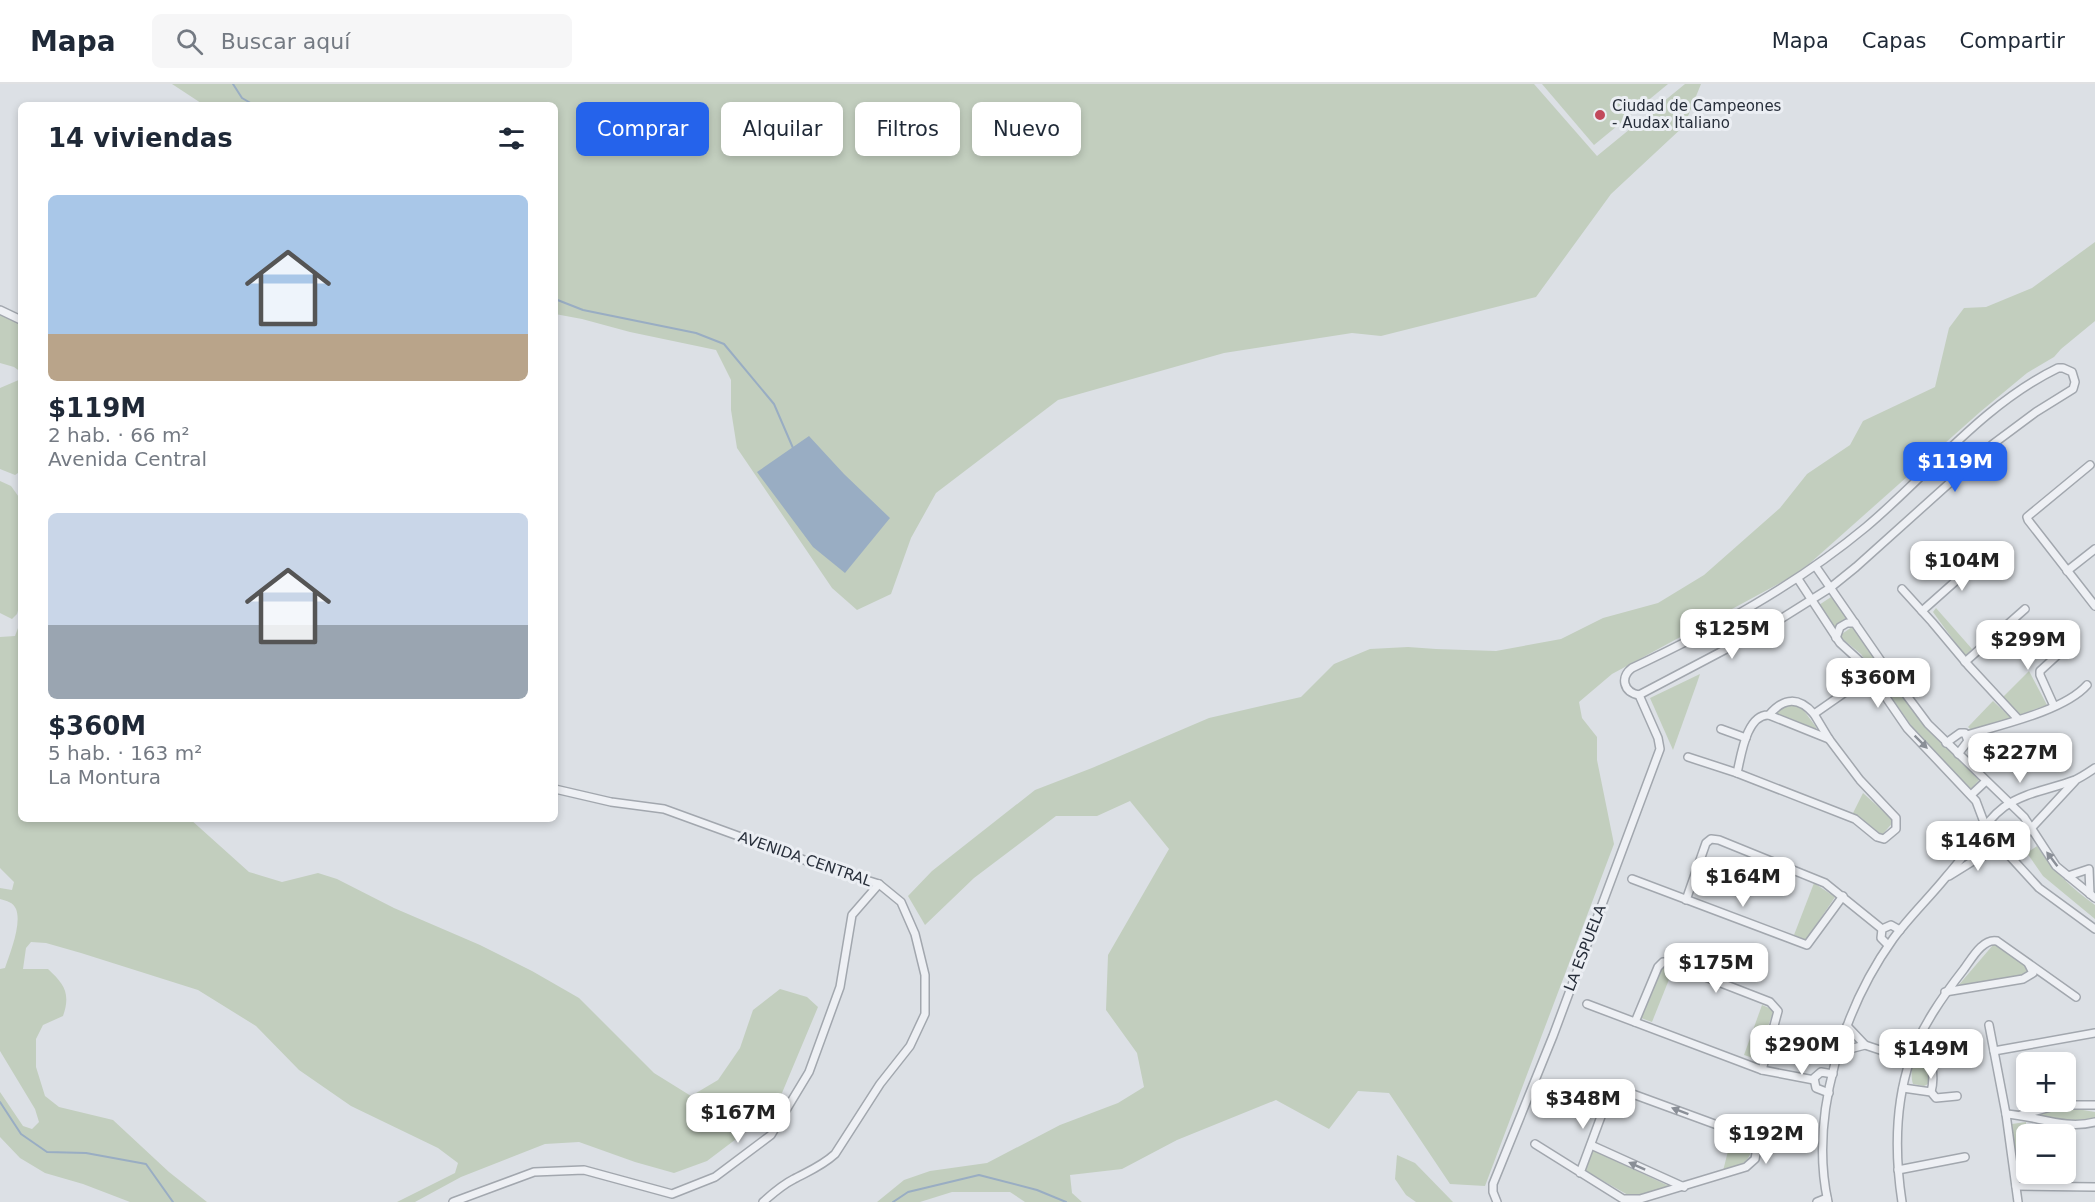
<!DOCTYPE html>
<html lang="es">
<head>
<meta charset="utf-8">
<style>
  :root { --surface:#fff; --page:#f6f6f7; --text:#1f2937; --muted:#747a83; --line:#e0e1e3; --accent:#2563eb }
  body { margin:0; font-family:"DejaVu Sans",sans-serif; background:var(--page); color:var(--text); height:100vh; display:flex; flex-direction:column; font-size:22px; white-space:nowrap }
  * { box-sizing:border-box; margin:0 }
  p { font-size:20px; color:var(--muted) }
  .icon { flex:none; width:33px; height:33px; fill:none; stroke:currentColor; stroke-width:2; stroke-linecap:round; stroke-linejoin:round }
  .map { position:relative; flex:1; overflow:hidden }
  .drawer { position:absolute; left:18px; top:18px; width:540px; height:720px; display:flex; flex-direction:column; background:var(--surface); border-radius:9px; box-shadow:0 3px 9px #0003 }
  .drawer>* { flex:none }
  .top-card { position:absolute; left:576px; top:18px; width:570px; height:54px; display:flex; gap:12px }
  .tools { position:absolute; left:2016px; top:968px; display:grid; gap:12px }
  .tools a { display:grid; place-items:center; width:60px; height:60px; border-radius:9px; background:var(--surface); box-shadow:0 3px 9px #0003; font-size:30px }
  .price { position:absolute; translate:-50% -51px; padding:0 14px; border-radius:12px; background:#fff; color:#222; font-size:20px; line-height:39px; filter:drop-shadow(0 2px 3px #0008) }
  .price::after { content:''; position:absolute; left:50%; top:36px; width:18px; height:14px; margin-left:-9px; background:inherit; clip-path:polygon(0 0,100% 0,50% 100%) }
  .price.current { background:var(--accent); color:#fff }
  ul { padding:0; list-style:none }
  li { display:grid; align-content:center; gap:12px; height:318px; padding:0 30px }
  li span { display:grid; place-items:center; height:186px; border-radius:9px; color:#555 }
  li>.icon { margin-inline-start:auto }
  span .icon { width:108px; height:108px; fill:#fffc; stroke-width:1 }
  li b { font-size:26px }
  h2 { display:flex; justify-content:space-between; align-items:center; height:72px; padding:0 30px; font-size:26px }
  .tag { padding:0 21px; border-radius:9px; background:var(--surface); box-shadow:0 3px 9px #0003; font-size:21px; line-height:54px }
  .tag.current { background:var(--accent); color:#fff }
  header { display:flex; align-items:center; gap:36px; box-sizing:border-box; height:84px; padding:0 30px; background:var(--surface); border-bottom:2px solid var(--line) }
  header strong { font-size:28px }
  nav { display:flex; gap:33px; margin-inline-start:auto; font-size:21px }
  .search { width:420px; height:54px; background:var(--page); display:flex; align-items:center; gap:15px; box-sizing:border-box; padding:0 21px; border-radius:9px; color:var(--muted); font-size:22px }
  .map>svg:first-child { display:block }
</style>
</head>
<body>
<header>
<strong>Mapa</strong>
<div class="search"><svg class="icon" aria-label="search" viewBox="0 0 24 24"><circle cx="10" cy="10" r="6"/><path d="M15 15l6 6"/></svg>Buscar aquí</div>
<nav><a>Mapa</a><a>Capas</a><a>Compartir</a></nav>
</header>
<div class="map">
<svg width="2095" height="1118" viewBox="0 0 2095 1118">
  <rect width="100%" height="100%" fill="#dce0e5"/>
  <!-- green -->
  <g fill="#c2cebe">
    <path d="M 172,0 L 1534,0 L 1597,72 L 1685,0 L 1701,0 L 1684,42 L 1611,110 L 1536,213 L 1381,252 L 1352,249 L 1224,269 L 1058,316 L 936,409 L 911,454 L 891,510 L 857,526 L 832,504 L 737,364 L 731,326 L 731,296 L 716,266 L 630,248 L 582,235 L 555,230 L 555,21 L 204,21 Z"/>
    <path d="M 1542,0 L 1668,0 L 1594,61 Z"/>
    <path d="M 2095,158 L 2095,237 L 2061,265 L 2054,273 L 2027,289 L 1980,328 L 1809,480 L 1791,493 L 1612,590 L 1579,618 L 1582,634 L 1597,653 L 1597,676 L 1614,760 L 1485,1102 L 1450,1100 L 1389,1009 L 1358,1007 L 1329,1045 L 1276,1016 L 1177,1056 L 1122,1085 L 1070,1091 L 1072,1109 L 1082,1118 L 1025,1118 L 1010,1108 L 952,1108 L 920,1118 L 877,1118 L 904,1096 L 930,1087 L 987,1079 L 1060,1041 L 1118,1019 L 1144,1003 L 1137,969 L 1106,926 L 1108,871 L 1169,765 L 1130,717 L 1097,732 L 1056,732 L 974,794 L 925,841 L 908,812 L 932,787 L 1035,706 L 1092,684 L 1209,634 L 1301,613 L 1334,580 L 1370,565 L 1408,563 L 1436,565 L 1496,567 L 1561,555 L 1603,534 L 1658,519 L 1704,491 L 1780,424 L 1807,390 L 1850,361 L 1863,337 L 1935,303 L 1949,244 L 1964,224 L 1986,223 L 2032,204 Z"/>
    <path d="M 0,229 L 21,240 L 21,288 L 14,283 L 0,279 Z"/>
    <path d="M 21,295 L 21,387 L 15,391 L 0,385 L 0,304 Z"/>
    <path d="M 0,397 L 11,402 L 21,416 L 21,517 L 17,530 L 12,535 L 0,529 Z"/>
    <path d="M 1831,513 L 1848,535 L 1839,539 L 1835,546 L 1819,521 Z"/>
    <path d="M 1936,524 L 1972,565 L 1965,572 L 1933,528 Z"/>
    <path d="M 21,536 L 21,735 L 190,735 L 249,788 L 282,798 L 318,789 L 337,795 L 394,824 L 480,861 L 532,887 L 579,914 L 654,989 L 691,1012 L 718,996 L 740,964 L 753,926 L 780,905 L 807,913 L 818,923 L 782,1009 L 752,1043 L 707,1077 L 674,1089 L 635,1078 L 579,1058 L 545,1060 L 461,1093 L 415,1118 L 397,1118 L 455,1089 L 458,1079 L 438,1064 L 351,1022 L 299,986 L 256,942 L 198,906 L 81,869 L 46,859 L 31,858 L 26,864 L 23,885 L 48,885 C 64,900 71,909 63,932 L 43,941 L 36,955 L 36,983 L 45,1012 L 59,1023 L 113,1036 L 169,1088 L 207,1118 L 130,1118 L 83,1100 L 45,1089 L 20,1074 L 0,1053 L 0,1008 L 23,1042 L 32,1045 L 39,1038 L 35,1025 L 0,967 L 0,885 L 5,884 C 10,869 22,840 16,825 C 13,818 7,817 0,815 L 0,804 L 12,806 L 14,798 L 0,784 L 0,553 L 15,552 Z"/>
    <path d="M 1852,543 L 1922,639 L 1979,696 L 1971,705 L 1913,644 L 1861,570 L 1839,552 Z"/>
    <path d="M 2029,587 L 2047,621 L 2019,631 L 2003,613 Z"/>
    <path d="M 1700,590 L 1697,599 L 1673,666 L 1650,614 Z"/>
    <path d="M 1993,617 L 2011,634 L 1972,647 L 1968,643 Z"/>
    <path d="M 1793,621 L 1802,624 L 1816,643 L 1816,646 L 1776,630 L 1783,623 Z"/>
    <path d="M 1863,709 L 1894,737 L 1882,751 L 1863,736 L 1852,731 Z"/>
    <path d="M 2037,762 C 2053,786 2071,804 2095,821 L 2095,835 L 2043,792 L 2027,769 Z"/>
    <path d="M 1814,799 L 1835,813 L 1806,856 L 1794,851 Z"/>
    <path d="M 1993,861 L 1997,861 L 2030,886 L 2028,891 L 1957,903 Z"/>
    <path d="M 1662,883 L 1672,888 L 1652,938 L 1641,934 Z"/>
    <path d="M 1762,921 L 1774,926 L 1756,975 L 1744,971 Z"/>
    <path d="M 1922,960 L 1926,968 L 1930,999 L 1924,1002 L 1913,1000 C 1909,988 1914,969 1922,960 Z"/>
    <path d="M 2055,1025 L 2077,1025 L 2095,1028 L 2095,1034 C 2074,1039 2056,1035 2034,1030 Z"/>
    <path d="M 2026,1038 L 2026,1089 L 2032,1089 L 2033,1097 L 2019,1099 L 2012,1040 Z"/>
    <path d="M 1731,1055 L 1752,1063 C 1749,1081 1738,1082 1723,1087 Z"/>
    <path d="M 1592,1066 L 1669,1102 L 1644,1110 L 1628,1111 L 1584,1086 Z"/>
    <path d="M 1397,1071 L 1415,1079 L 1453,1118 L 1416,1118 L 1406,1111 L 1395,1095 Z"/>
  </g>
  <!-- water -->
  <path fill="#99adc3" d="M 809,352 L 844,390 L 890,434 L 845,489 L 813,463 L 757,388 Z"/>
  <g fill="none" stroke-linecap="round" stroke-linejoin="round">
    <!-- stream -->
    <g stroke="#99adc3" stroke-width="2">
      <path d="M 233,0 L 242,14 L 254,21"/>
      <path d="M 555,215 L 583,226 L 696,249 L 724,260 L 774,320 L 793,364"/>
      <path d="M 0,1018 L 21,1050 L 47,1068 L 86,1069 L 146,1080 L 173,1118"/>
      <path d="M 893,1118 L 908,1108 L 979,1091 L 1037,1106 L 1066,1118"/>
    </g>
    <!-- minor casing -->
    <g stroke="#a2a7ae" stroke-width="10">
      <g id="minor">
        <path d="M 0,226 L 21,236"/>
        <path d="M 2058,284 L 2063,284 L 2072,288 L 2075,298 L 2073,305 L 2036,328 L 1993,360 L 1856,483 L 1830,504 L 1768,543 L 1639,611 C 1623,608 1620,593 1632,584 C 1715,545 1795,502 1866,443 C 1929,390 1982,321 2058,284 Z"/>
        <path d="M 2090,381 L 2027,433 L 2028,436 L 2095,522"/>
        <path d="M 1816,483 L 1881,577 L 1928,640 L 2024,733 L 2056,782 L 2095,814"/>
        <path d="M 2067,487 L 2095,465"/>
        <path d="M 1798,495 L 1840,559 L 1863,580 L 1907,644 L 1976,717 L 1985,741 L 1995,756 L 2039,804 L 2095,845"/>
        <path d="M 1902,505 L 1932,538 L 1968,581 L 2018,635"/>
        <path d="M 1922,527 L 1985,471"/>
        <path d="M 1836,554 L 1840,543 L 1847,539 L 1855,539"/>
        <path d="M 1965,578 L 2025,525"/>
        <path d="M 1865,583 L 1857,590 L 1856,599 L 1865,605 L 1876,599"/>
        <path d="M 2054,622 L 2040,591 L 2040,587 L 2063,566"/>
        <path d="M 1769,631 L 1829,655"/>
        <path d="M 1721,645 L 1746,654"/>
        <path d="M 1967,651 C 2000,641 2064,627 2087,601"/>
        <path d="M 1946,659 L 1960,649 L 1965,649 L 1968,657 L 1958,670"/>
        <path d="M 1688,673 L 1737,689 L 1855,735 L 1877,753 L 1884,755 L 1896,745 L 1896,734 L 1860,696 L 1829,655 L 1814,630"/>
        <path d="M 1737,689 C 1741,673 1746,630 1769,631 C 1784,613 1799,613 1814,630 L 1857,600"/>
        <path d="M 555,705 L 611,718 L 664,725 L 818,781 L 879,800 L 901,818 L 915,850 L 925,891 L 925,930 L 910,962 L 880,1000 L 835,1070 C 822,1082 809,1087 794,1095 C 782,1101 773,1109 763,1118"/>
        <path d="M 1971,711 L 1986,697"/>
        <path d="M 1949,792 L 1978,774 L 2003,764 L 2025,751 L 2075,697"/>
        <path d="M 2068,792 L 2089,785 L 2090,810"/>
        <path d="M 1632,795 L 1807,861 L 1843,812"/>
        <path d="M 1686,816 L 1706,759 L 1711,755 L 1719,756 L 1825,799 L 1882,845"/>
        <path d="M 1888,861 L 1881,854 L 1882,845 L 1891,841 L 1900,846"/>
        <path d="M 1945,908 L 2023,895 L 2033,889 L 2029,881"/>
        <path d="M 1587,920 L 1762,986 L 1814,996"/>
        <path d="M 1635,938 L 1658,883 L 1663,878 L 1667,878 L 1770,918 L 1778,927 L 1762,986"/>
        <path d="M 1989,941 L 2006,1030 L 2018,1118"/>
        <path d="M 1847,942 L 1865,961 L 1910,976"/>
        <path d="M 1922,951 C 1930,967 1936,990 1931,1008"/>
        <path d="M 1994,967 L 2095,949"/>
        <path d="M 1838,968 L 1865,961"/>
        <path d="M 1903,1004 L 1931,1008 L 1936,1014 L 1957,1012"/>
        <path d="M 1829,1009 L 1816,1004 L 1814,994 L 1821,988 L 1833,990"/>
        <path d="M 2006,1030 C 2037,1032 2065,1046 2095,1038"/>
        <path d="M 2021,1031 L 2058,1021 L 2095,1021"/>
        <path d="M 1535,1060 L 1623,1115 L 1640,1115 L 1746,1083 L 1755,1075 L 1757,1064 L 1750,1053 L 1619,1005 L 1609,1011 L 1580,1089"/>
        <path d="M 1591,1061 L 1684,1103"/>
        <path d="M 1898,1086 L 1965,1073"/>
        <path d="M 2016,1102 L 2095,1103"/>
        <path d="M 453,1118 L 534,1088 L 584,1086 L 672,1110 L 715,1093 L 771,1051 L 809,988 L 840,903 L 852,831 L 879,800"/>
        <path d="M 1497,1118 L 1493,1108 L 1493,1100 L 1553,952 L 1660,665 L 1658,654 L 1639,611"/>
        <path d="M 1817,1118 L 1827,1114"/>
        <path d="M 1828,1118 C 1809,1032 1843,925 1893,855 C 1909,833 1929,814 1946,793 C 1957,780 1968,767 1977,754 C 1985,742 1992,732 2004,723 C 2025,708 2052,705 2075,696 C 2082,693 2089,688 2095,684"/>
        <path d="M 1902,1118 C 1895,1072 1895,1021 1910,976 C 1921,943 1943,912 1964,885 C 1972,874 1983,854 1997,857 L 2076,913"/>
      </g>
    </g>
    <!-- minor -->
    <use href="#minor" stroke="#eef0f4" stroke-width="7"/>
  </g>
  <!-- one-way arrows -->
  <defs><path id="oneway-solid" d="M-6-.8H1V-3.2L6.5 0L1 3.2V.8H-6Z" transform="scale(1.5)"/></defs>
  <g fill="#8a8f97">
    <use href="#oneway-solid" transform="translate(1921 658) rotate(45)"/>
    <use href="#oneway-solid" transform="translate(2052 775) rotate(-127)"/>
    <use href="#oneway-solid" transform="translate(1680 1027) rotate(-159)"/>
    <use href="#oneway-solid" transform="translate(1637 1082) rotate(-156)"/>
  </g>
  <!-- markers -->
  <circle fill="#c2495b" stroke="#ebeef3" stroke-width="2" cx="1600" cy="31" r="6"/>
  <g text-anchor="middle" stroke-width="6" stroke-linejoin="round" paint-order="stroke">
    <!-- poi labels -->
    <g font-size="15" fill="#272e3a" stroke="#ebeef3" text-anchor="start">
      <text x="1612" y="27">Ciudad de Campeones<tspan x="1612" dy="17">- Audax Italiano</tspan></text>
    </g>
    <!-- street labels -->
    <g font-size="15" fill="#272e3a" stroke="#ebeef3">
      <text transform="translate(805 775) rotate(19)" y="5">AVENIDA CENTRAL</text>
      <text transform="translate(1585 864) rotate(-69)" y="5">LA ESPUELA</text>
    </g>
  </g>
</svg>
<div class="tools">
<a>+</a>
<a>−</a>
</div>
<b class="price current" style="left:1955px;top:409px">$119M</b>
<b class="price" style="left:1962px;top:508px">$104M</b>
<b class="price" style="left:1732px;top:576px">$125M</b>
<b class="price" style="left:2028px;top:587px">$299M</b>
<b class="price" style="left:1878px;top:625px">$360M</b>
<b class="price" style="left:2020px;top:700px">$227M</b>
<b class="price" style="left:1978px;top:788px">$146M</b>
<b class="price" style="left:1743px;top:824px">$164M</b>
<b class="price" style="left:1716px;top:910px">$175M</b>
<b class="price" style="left:1802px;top:992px">$290M</b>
<b class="price" style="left:1931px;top:996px">$149M</b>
<b class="price" style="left:1583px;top:1046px">$348M</b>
<b class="price" style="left:738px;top:1060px">$167M</b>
<b class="price" style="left:1766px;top:1081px">$192M</b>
<div class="top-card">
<a class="tag current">Comprar</a>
<a class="tag">Alquilar</a>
<a class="tag">Filtros</a>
<a class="tag">Nuevo</a>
</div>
<section class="drawer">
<h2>14 viviendas<svg class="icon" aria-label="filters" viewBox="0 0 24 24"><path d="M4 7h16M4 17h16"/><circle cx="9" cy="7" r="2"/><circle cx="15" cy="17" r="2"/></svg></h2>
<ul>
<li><span style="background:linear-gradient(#a9c7e8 75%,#b9a48a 0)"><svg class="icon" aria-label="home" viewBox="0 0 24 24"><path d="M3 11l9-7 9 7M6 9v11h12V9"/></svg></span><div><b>$119M</b><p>2 hab. · 66 m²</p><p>Avenida Central</p></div></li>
<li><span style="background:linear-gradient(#c9d6e8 60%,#9aa5b1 0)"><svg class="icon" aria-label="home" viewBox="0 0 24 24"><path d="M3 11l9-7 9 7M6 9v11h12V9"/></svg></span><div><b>$360M</b><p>5 hab. · 163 m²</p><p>La Montura</p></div></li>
</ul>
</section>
</div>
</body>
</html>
